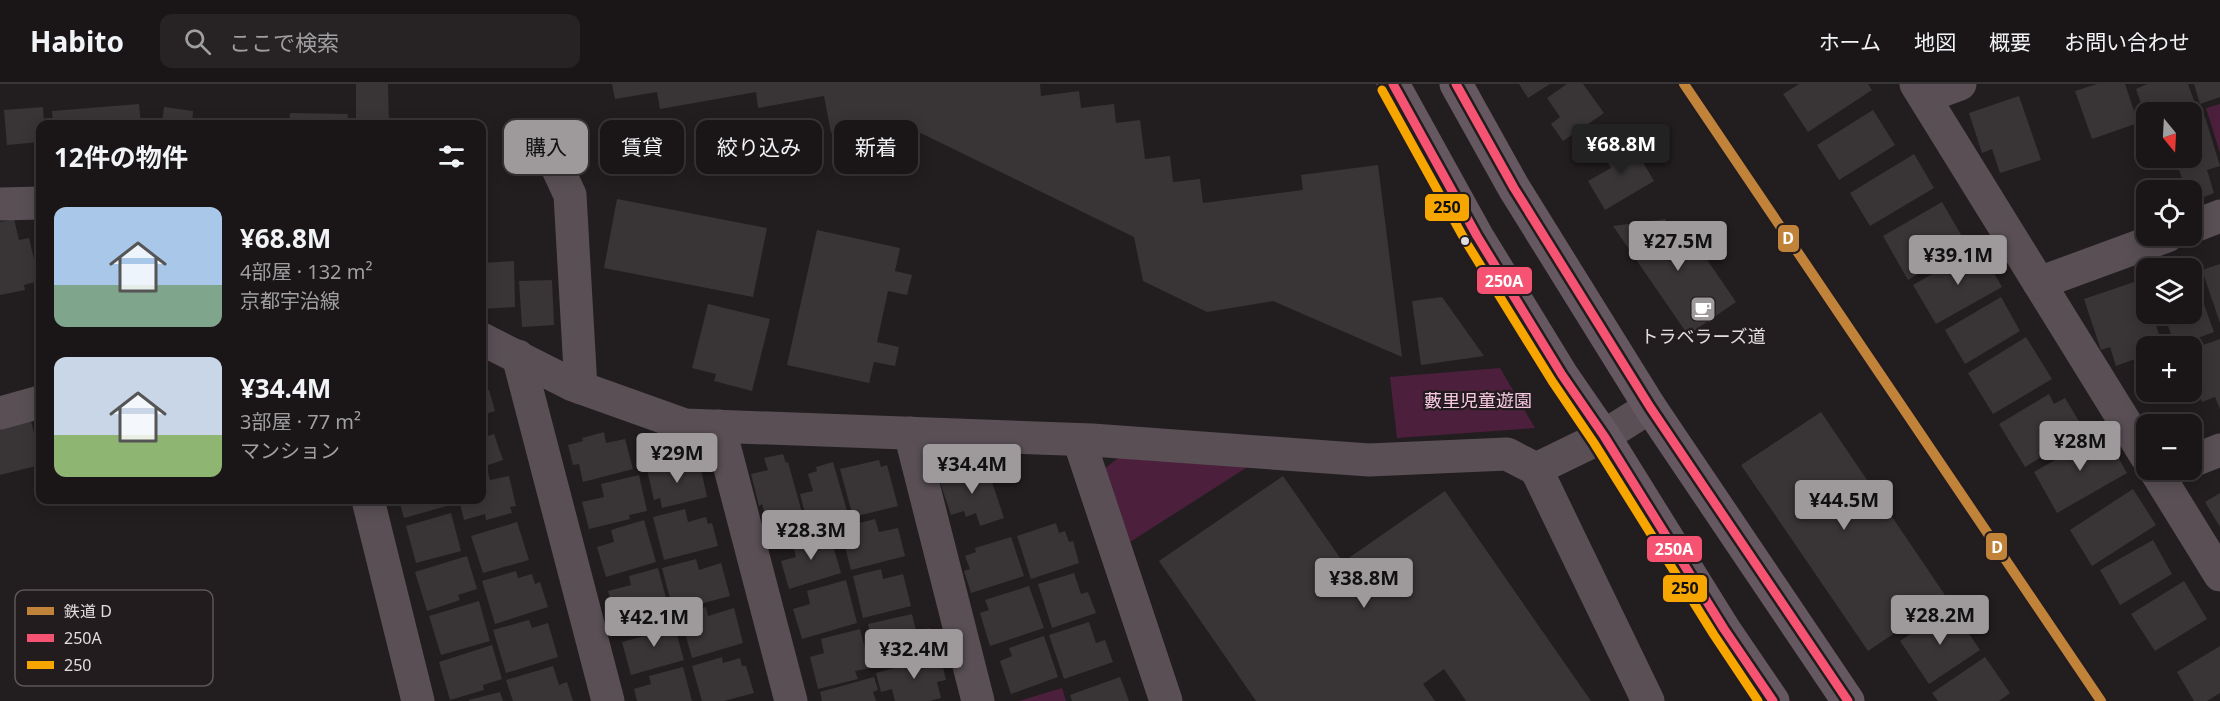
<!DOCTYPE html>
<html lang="ja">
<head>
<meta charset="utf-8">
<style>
  :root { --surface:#1a1617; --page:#272324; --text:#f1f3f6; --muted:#9f9fa1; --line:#383536; --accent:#9e999b }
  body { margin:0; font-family:"Noto Sans","Noto Sans JP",sans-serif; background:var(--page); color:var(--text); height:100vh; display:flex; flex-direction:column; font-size:22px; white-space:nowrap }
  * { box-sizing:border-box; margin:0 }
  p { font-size:20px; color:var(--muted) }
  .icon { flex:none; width:33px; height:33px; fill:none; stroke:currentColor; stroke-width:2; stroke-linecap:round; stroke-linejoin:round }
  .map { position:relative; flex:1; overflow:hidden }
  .sheet { position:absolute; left:36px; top:36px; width:450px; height:384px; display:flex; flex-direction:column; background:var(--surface); border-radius:12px; box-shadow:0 3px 15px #0003,0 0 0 2px var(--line) }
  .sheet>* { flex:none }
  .banner { position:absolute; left:504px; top:36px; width:570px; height:54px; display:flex; gap:12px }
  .needle { width:39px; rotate:162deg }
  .tools { position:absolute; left:2136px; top:18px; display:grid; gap:12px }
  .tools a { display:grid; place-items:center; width:66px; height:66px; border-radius:12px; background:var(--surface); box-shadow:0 3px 15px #0003,0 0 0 2px var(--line); font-size:30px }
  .price { position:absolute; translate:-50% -51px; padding:0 14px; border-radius:6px; background:var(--accent); color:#111; font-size:20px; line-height:39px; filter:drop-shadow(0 2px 3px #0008) }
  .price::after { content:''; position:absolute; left:50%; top:36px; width:18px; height:14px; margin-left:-9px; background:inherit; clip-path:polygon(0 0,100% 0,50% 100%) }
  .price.on { background:#222; color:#fff }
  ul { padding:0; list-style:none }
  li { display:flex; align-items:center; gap:18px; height:150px; padding:0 18px }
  li span { display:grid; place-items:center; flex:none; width:168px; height:120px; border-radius:12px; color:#555 }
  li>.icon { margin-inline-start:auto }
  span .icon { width:72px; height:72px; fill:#fffc; stroke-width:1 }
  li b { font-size:26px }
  h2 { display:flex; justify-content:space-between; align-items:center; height:72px; padding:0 18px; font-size:26px }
  .pill { padding:0 21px; border-radius:12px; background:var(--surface); box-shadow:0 3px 15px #0003,0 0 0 2px var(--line); font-size:21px; line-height:54px }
  .pill.on { background:var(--accent); color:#111 }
  header { display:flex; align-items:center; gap:36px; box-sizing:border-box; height:84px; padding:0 30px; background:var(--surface); border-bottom:2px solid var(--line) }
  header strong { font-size:28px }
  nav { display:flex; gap:33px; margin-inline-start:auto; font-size:21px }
  .search { width:420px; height:54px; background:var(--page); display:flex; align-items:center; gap:15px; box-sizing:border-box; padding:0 21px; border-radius:12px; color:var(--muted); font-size:22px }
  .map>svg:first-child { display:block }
</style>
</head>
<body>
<header>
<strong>Habito</strong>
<div class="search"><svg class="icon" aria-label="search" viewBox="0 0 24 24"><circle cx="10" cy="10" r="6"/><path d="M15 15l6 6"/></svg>ここで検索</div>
<nav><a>ホーム</a><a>地図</a><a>概要</a><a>お問い合わせ</a></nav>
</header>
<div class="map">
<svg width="2220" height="617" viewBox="0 0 2220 617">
  <rect width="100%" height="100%" fill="#221d1f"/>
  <!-- green -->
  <g fill="#4c203c">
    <path d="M 2220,20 L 2220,69 L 2206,24 Z"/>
    <path d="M 1500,284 L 1535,344 L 1397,354 L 1390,293 Z"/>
    <path d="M 1122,371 L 1260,375 L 1130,458 L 1099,389 Z"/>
    <path d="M 1062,604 L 1066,617 L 1019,617 Z"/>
  </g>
  <!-- building -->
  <g fill="#393537">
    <path d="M 356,0 L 388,0 L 389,39 L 356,39 Z"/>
    <path d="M 612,0 L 1040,0 L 1041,12 L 1079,7 L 1081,24 L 1114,20 L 1116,39 L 1140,36 L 1145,75 L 1170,72 L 1173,98 L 1200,95 L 1203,119 L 1303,106 L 1301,91 L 1378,81 L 1402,273 L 1273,217 L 1207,228 L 1143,197 L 1134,153 L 896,37 L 831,49 L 824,12 L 758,24 L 756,8 L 660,25 L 657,8 L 615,15 Z"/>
    <path d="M 1519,0 L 1550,0 L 1528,14 Z"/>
    <path d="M 1567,0 L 1583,0 L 1604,29 L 1563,57 L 1551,40 L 1560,33 L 1547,14 Z"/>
    <path d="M 1799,0 L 1868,0 L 1872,6 L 1808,48 L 1783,10 Z"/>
    <path d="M 2097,0 L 2125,0 L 2138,39 L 2092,55 L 2075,7 Z"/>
    <path d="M 2147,0 L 2188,0 L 2197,25 L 2189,28 L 2146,28 L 2146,33 L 2136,5 Z"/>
    <path d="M 2194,0 L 2220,0 L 2220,13 L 2200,20 Z"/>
    <path d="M 2019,12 L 2041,76 L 2000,89 L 1992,65 L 1982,69 L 1969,29 Z"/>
    <path d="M 139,20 L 141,40 L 53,40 L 52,27 Z"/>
    <path d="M 43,23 L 44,40 L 40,40 L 40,58 L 7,61 L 4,26 Z"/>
    <path d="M 164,23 L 193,27 L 192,40 L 162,40 Z"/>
    <path d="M 1873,26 L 1895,61 L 1839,96 L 1817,61 Z"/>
    <path d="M 290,29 L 348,30 L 347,40 L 289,40 Z"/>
    <path d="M 2205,33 L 2220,82 L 2207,86 L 2214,109 L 2192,118 L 2192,106 L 2186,106 L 2175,74 L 2192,74 L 2192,37 Z"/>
    <path d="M 1628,53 L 1654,97 L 1605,126 L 1588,97 L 1611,84 L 1602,68 Z"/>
    <path d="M 1914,70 L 1934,104 L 1870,142 L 1850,109 Z"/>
    <path d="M 617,115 L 767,144 L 753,213 L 604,184 Z"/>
    <path d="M 1942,118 L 1967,161 L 1908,196 L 1883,152 Z"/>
    <path d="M 14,135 L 19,156 L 29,154 L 39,197 L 24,201 L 25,206 L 0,211 L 0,138 Z"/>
    <path d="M 1665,135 L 1676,152 L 1686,145 L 1736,218 L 1688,251 L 1613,142 Z"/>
    <path d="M 817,146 L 900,164 L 895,187 L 912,191 L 907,211 L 888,207 L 877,258 L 899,263 L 895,282 L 874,278 L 869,299 L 787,281 Z"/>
    <path d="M 1979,163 L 2002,203 L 1936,240 L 1913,201 Z"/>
    <path d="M 2186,172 L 2191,184 L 2153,184 Z"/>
    <path d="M 514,177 L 515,223 L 482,225 L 482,179 Z"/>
    <path d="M 2220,180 L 2220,239 L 2202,186 Z"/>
    <path d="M 2192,187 L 2214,248 L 2176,262 L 2163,230 L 2192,230 Z"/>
    <path d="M 552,196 L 554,241 L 522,243 L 519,197 Z"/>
    <path d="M 2140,196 L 2146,215 L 2146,230 L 2152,230 L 2163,262 L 2146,262 L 2146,271 L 2116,282 L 2110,263 L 2101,266 L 2084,215 Z"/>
    <path d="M 1442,213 L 1484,272 L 1421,281 L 1412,217 Z"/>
    <path d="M 2001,213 L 2020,247 L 1965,280 L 1945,246 Z"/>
    <path d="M 708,220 L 770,235 L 752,307 L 714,297 L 716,290 L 692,284 Z"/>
    <path d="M 2026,253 L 2052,295 L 1993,330 L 1968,289 Z"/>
    <path d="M 2220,255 L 2220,325 L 2215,313 L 2202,318 L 2192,289 L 2192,265 Z"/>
    <path d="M 489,306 L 495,327 L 482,331 L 482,309 Z"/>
    <path d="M 2049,310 L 2054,320 L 2065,314 L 2085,347 L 2025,383 L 1999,340 Z"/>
    <path d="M 1821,328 L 1947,514 L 1868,567 L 1741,381 Z"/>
    <path d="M 31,337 L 40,372 L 40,381 L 0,391 L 0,345 Z"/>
    <path d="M 604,348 L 606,359 L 625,355 L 633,385 L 583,398 L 579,380 L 573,381 L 568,361 L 583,357 L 582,354 Z"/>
    <path d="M 2104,348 L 2127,389 L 2057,429 L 2034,388 Z"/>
    <path d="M 494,350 L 503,376 L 482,383 L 482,354 Z"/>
    <path d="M 783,370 L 786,379 L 788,378 L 804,436 L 784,441 L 780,429 L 766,434 L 762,420 L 759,422 L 751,390 L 768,386 L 764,374 Z"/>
    <path d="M 879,376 L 881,383 L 887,381 L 898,422 L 853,433 L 840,385 Z"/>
    <path d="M 685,377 L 686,384 L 700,381 L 707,413 L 662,424 L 660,414 L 654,416 L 647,386 Z"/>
    <path d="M 833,378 L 849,434 L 809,445 L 800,410 L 813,407 L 808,390 L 817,387 L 816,383 Z"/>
    <path d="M 968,382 L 971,391 L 988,386 L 1004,434 L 980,442 L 976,429 L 966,433 L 964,427 L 951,431 L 938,392 Z"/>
    <path d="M 488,388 L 490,396 L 509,392 L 516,422 L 510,423 L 512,429 L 486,436 L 485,430 L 464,436 L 459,416 L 482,416 L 482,390 Z"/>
    <path d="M 639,391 L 647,427 L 629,431 L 630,435 L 589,445 L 582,418 L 604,413 L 601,400 Z"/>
    <path d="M 1283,392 L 1343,478 L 1445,407 L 1591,617 L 1466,617 L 1444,585 L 1423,600 L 1435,617 L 1256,617 L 1159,477 Z"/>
    <path d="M 2133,405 L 2156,441 L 2092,482 L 2070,446 Z"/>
    <path d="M 2220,409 L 2220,443 L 2205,418 Z"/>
    <path d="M 399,416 L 453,416 L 454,420 L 404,434 Z"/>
    <path d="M 685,425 L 688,438 L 706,433 L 708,440 L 712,439 L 718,462 L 664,476 L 653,433 Z"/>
    <path d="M 451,429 L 461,467 L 416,479 L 406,442 Z"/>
    <path d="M 875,435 L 879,448 L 898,444 L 905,472 L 851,486 L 840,444 Z"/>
    <path d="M 644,436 L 656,478 L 606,493 L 597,463 L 614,458 L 611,446 Z"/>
    <path d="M 517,438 L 529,476 L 483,489 L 471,452 Z"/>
    <path d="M 1056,439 L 1059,449 L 1065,447 L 1069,458 L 1073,457 L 1079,479 L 1031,495 L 1017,452 Z"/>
    <path d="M 829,448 L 841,489 L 789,505 L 781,477 L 796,473 L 792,458 Z"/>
    <path d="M 1011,453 L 1024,492 L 971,509 L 964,487 L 970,485 L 965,472 L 976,468 L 975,464 Z"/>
    <path d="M 2153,456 L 2172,490 L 2120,521 L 2100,486 Z"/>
    <path d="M 467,472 L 477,505 L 458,511 L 460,516 L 427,527 L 415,488 Z"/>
    <path d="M 696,475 L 699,486 L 721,479 L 730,512 L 696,521 L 694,516 L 672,522 L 662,484 Z"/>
    <path d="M 658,484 L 670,529 L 618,543 L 608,507 L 631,501 L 629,492 Z"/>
    <path d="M 881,485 L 883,495 L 903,490 L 911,522 L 863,534 L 853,492 Z"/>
    <path d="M 516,487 L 518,494 L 532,490 L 535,500 L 540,498 L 548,523 L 495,540 L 482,497 Z"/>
    <path d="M 1074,489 L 1081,510 L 1088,508 L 1096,529 L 1052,544 L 1038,500 Z"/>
    <path d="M 846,496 L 857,539 L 802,555 L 793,525 L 810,520 L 807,507 Z"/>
    <path d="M 2184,497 L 2207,535 L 2155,567 L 2131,530 Z"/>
    <path d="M 1029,502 L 1044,544 L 990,562 L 980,529 L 989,526 L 985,516 Z"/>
    <path d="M 479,517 L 490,557 L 441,571 L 429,532 Z"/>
    <path d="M 706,523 L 708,532 L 734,524 L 743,559 L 692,574 L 680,531 Z"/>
    <path d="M 1951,523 L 1980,566 L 1929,600 L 1900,557 Z"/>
    <path d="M 912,530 L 916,547 L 930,544 L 933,557 L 928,558 L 930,563 L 923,566 L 925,571 L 878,582 L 868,540 Z"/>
    <path d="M 672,534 L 684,576 L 631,591 L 622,558 L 644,552 L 641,543 Z"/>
    <path d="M 529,536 L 532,544 L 548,539 L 558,573 L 506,589 L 493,546 Z"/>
    <path d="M 1089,538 L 1096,559 L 1105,556 L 1113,578 L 1064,595 L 1049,551 Z"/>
    <path d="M 860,545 L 870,584 L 855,587 L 858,595 L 818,605 L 810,573 L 824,569 L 821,555 Z"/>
    <path d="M 1044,552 L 1058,593 L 1011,610 L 1000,577 L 1012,572 L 1009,564 Z"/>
    <path d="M 492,561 L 502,595 L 483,601 L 484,606 L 450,616 L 439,578 Z"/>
    <path d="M 2220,562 L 2220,609 L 2207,617 L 2194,617 L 2177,588 Z"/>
    <path d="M 940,571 L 946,596 L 937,598 L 941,614 L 930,617 L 895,617 L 892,605 L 881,608 L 876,589 Z"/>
    <path d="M 722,573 L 723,579 L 740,574 L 742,582 L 746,582 L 754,609 L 724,617 L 702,617 L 692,582 Z"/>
    <path d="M 1985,573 L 2010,609 L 1999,617 L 1938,617 L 1932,609 Z"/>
    <path d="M 553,582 L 559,601 L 567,598 L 573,617 L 513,617 L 506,596 Z"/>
    <path d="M 683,583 L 692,617 L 637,617 L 634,605 L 651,600 L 649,592 Z"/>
    <path d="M 874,593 L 878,606 L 873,608 L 876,617 L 822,617 L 820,608 Z"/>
    <path d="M 1120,593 L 1129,617 L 1072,617 L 1070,611 Z"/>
    <path d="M 500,608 L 503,617 L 469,617 L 469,616 Z"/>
  </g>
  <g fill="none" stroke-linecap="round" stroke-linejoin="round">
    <!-- street -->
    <g stroke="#594f55" stroke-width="33">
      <path d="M 1916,0 L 2146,372"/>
      <path d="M 1925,13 L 1960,0"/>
      <path d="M 557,83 L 570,111 L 581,304"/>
      <path d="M 0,120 L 40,119"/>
      <path d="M 2192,143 L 2220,132"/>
      <path d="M 2039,199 L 2167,152"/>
      <path d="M 482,255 L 573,301 L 685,341 L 1092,356 L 1369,376 L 1507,370 L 1536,385 L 1604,352 L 1650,323"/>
      <path d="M 518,272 L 608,617"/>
      <path d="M 0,329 L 40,318"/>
      <path d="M 719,342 L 791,617"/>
      <path d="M 910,349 L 978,617"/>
      <path d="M 1079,356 L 1166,617"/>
      <path d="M 2192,377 L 2220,366"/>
      <path d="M 1536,385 L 1648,617"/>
      <path d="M 2155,386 L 2220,491"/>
      <path d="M 368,416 L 418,617"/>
    </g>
    <!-- primary -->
    <g stroke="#665860" stroke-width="33">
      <path d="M 1393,0 L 1477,152 L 1562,291 L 1604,352 L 1724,545 L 1773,617"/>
      <path d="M 1456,0 L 1514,104 L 1650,323 L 1848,617"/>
    </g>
    <!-- bus-1 casing -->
    <g stroke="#231c1f" stroke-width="14">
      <g id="bus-1">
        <path d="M 1393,0 L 1477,152 L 1562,291 L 1604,352 L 1724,545 L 1773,617"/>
        <path d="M 1456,0 L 1514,104 L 1650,323 L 1848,617"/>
      </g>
    </g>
    <!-- bus-2 casing -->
    <g stroke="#231c1f" stroke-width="14">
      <path id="bus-2" d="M 1382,6 L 1466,158 L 1552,297 L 1594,359 L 1714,551 L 1758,617"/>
    </g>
    <!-- bus-1 -->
    <use href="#bus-1" stroke="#f65372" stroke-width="9"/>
    <!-- bus-2 -->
    <use href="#bus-2" stroke="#f7a600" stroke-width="9"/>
    <!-- rail-1 casing -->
    <g stroke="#231c1f" stroke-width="15">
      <path id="rail-1" d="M 1684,0 L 2101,617"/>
    </g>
    <!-- rail-1 -->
    <use href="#rail-1" stroke="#c08339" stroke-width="10"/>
  </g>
  <!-- icons -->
  <defs>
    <g id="cafe-square" transform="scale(1.35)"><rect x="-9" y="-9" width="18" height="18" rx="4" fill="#9e999b" stroke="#231c1f"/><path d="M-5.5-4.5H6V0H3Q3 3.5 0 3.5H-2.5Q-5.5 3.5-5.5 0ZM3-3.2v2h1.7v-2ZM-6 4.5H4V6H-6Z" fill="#fff"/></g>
  </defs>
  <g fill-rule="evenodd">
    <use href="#cafe-square" x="1703" y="225"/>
  </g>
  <!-- markers -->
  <circle fill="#e1dcde" stroke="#231c1f" stroke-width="2" cx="1465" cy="157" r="5"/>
  <g text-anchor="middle" stroke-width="4.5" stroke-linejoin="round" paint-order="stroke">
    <!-- poi labels -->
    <g font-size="18" fill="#e1dcde" stroke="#231c1f">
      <text x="1703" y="259">トラベラーズ道</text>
    </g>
    <!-- park labels -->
    <g font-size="18" fill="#f6c9e1" stroke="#231c1f">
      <text x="1478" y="323">藪里児童遊園</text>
    </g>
  </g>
  <!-- legend -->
  <rect x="15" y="506" width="198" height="96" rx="9" fill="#231c1f" stroke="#5c5658" stroke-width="1.5"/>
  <rect x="27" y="523" width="27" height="8" fill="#c08339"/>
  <rect x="27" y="550" width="27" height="8" fill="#f65372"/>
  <rect x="27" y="577" width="27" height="8" fill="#f7a600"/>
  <g font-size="16" fill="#e1dcde">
    <text x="64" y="533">鉄道 D</text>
    <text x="64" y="560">250A</text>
    <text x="64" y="587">250</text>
  </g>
  <g stroke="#231c1f" stroke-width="2">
    <rect x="1424" y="109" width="46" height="29" rx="6" fill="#f7a600"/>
    <rect x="1777" y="140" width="23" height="29" rx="6" fill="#c08339"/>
    <rect x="1476" y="182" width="57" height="29" rx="6" fill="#f65372"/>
    <rect x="1985" y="448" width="23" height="29" rx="6" fill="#c08339"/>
    <rect x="1646" y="451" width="57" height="28" rx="6" fill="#f65372"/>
    <rect x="1662" y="490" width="46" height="29" rx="6" fill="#f7a600"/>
  </g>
  <g font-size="16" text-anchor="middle" font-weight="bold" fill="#fff">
    <text x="1788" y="160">D</text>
    <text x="1504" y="203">250A</text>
    <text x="1997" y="469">D</text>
    <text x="1674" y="471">250A</text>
  </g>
  <g font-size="16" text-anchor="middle" font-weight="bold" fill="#111">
    <text x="1447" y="129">250</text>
    <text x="1685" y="510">250</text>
  </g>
</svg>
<div class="tools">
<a><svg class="needle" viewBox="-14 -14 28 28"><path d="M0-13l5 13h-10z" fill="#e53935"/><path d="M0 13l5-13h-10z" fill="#9f9fa1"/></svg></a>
<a><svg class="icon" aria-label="locate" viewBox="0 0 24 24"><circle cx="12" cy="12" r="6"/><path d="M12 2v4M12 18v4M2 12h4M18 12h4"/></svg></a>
<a><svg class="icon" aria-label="layers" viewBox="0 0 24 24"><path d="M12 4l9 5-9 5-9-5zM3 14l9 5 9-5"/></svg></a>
<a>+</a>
<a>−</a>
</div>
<b class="price on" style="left:1621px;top:91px">¥68.8M</b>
<b class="price" style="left:1678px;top:188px">¥27.5M</b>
<b class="price" style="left:1958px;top:202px">¥39.1M</b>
<b class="price" style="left:2080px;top:388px">¥28M</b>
<b class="price" style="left:677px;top:400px">¥29M</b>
<b class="price" style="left:972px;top:411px">¥34.4M</b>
<b class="price" style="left:1844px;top:447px">¥44.5M</b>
<b class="price" style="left:811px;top:477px">¥28.3M</b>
<b class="price" style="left:1364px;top:525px">¥38.8M</b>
<b class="price" style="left:1940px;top:562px">¥28.2M</b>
<b class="price" style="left:654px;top:564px">¥42.1M</b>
<b class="price" style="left:914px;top:596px">¥32.4M</b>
<div class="banner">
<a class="pill on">購入</a>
<a class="pill">賃貸</a>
<a class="pill">絞り込み</a>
<a class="pill">新着</a>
</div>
<section class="sheet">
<h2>12件の物件<svg class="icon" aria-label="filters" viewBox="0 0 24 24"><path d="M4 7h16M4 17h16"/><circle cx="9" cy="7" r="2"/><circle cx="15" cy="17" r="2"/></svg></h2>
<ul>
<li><span style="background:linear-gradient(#a9c7e8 65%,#7fa58c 0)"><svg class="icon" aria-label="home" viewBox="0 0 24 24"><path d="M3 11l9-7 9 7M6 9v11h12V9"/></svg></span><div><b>¥68.8M</b><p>4部屋 · 132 m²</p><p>京都宇治線</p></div></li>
<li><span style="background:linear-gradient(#c9d6e8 65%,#8fb573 0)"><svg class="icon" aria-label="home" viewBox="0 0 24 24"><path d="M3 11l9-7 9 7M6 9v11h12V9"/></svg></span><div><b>¥34.4M</b><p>3部屋 · 77 m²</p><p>マンション</p></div></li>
</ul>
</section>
</div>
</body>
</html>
